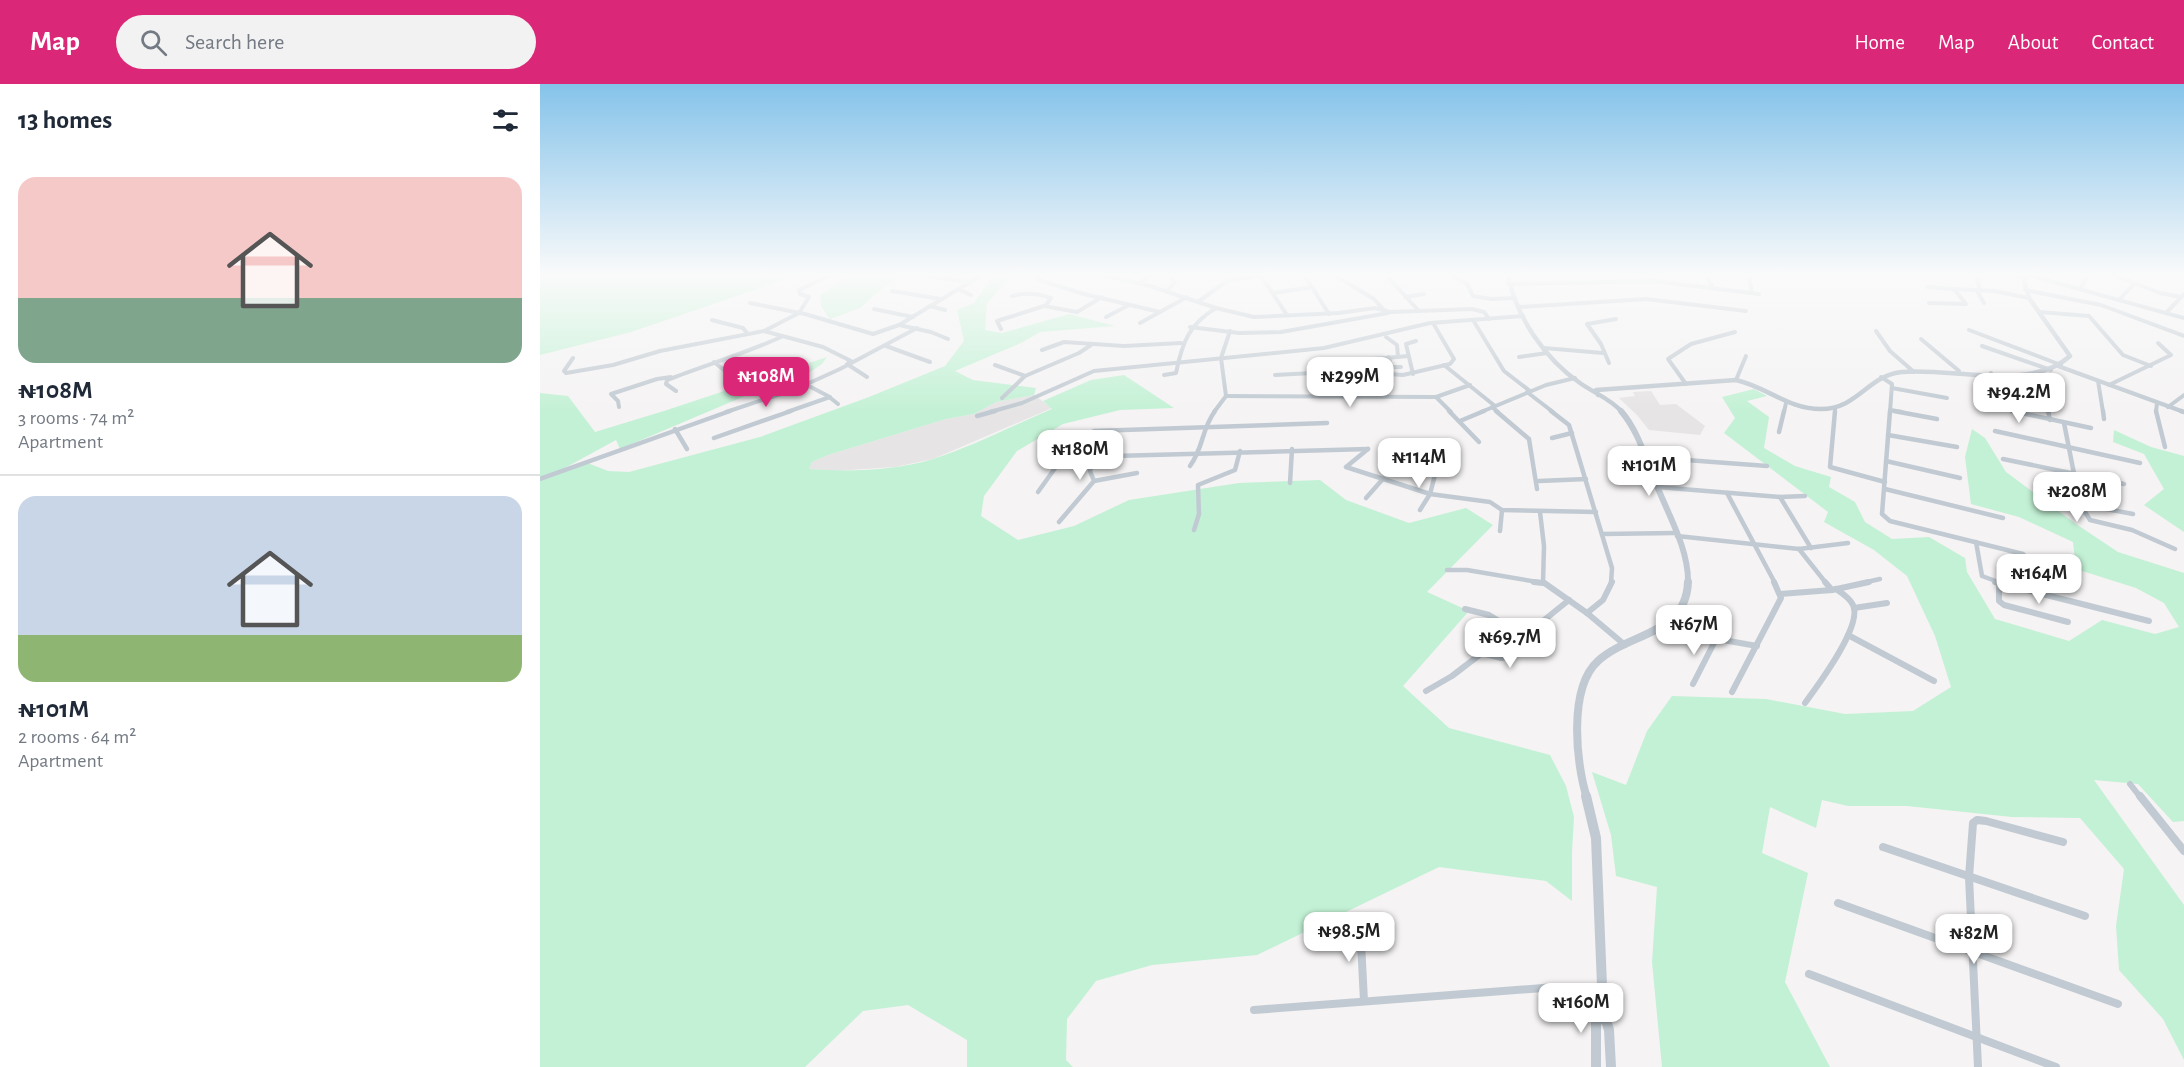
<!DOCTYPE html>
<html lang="en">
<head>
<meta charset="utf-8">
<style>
  :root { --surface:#fff; --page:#f2f2f3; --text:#1f2937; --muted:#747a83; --line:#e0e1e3; --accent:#db2777 }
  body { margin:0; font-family:"Alegreya Sans",sans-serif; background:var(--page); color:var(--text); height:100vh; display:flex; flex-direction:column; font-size:22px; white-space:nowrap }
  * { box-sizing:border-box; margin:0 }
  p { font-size:20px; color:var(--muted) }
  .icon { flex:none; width:33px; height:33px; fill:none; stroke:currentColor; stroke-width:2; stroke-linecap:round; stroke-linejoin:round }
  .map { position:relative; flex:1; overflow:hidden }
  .details { display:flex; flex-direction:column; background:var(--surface); width:540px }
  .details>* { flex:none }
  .price { position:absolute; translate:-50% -51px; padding:0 14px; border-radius:12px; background:#fff; color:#222; font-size:20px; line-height:39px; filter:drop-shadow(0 2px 3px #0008) }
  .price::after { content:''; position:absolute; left:50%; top:36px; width:18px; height:14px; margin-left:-9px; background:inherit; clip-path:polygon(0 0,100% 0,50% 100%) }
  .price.selected { background:var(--accent); color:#fff }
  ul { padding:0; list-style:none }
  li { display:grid; align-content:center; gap:12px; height:318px; padding:0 18px }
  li+li { border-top:2px solid var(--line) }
  li span { display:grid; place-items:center; height:186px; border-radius:18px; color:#555 }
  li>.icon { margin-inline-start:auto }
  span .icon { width:108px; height:108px; fill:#fffc; stroke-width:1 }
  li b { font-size:26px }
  h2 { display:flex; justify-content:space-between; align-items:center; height:72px; padding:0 18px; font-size:26px }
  header { display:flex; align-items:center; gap:36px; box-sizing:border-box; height:84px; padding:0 30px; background:var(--accent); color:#fff }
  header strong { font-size:28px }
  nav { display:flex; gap:33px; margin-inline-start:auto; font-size:21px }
  .search { width:420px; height:54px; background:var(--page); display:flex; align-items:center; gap:15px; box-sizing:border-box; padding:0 21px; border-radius:33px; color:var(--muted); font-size:22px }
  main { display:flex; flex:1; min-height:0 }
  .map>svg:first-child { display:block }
</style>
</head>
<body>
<header>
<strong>Map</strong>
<div class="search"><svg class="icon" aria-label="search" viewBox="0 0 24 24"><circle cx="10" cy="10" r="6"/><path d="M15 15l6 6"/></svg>Search here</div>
<nav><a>Home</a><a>Map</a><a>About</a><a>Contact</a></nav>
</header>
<main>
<section class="details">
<h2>13 homes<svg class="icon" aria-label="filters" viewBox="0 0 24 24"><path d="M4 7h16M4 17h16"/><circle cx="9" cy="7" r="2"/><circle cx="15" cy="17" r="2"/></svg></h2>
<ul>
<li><span style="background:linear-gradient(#f6c9c9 65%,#7fa58c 0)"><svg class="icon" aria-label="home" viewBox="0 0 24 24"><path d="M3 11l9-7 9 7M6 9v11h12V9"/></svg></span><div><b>₦108M</b><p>3 rooms · 74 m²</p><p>Apartment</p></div></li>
<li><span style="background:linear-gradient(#c9d6e8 75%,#8fb573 0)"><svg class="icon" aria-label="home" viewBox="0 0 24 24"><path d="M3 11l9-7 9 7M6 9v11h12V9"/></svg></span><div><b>₦101M</b><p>2 rooms · 64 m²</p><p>Apartment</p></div></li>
</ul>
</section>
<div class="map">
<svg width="1644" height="983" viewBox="0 0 1644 983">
  <rect width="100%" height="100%" fill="#f5f3f3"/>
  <!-- education -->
  <g fill="#e6e4e5">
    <path d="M 1111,307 L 1120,321 L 1136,320 L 1165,342 L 1160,351 L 1109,346 L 1097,331 L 1079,314 L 1095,312 L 1093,308 Z"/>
    <path d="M 494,311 L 512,324 L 393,375 L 355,383 L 294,387 L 269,385 L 272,378 L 288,371 L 406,335 L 434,330 L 456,318 Z"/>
  </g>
  <!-- green -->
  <g fill="#c3f1d5">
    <path d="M 0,192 L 256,192 L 91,248 L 0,271 Z"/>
    <path d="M 309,192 L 361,192 L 338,208 L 320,224 L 290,235 L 281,222 L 280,211 Z"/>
    <path d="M 452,192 L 481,192 L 467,198 L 447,219 L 445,246 L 462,249 L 529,230 L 575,242 L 500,248 L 483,258 L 415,287 L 433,296 L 496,304 L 494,311 L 456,318 L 434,330 L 406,335 L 288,371 L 272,378 L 269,385 C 310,388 354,387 393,375 C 431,363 474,341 512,325 L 503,317 L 551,296 L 584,291 L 634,324 L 580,326 L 523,340 L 477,367 L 444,412 L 441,432 L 478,456 L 534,442 L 589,416 L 699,399 L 780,396 L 806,416 L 869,439 L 926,424 L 953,441 L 887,508 L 929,527 L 863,602 L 909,644 L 1010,671 L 1026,702 L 1034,733 L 1032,768 L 1032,817 L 1006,797 L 899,783 L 717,871 L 612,881 L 556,897 L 527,935 L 526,976 L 533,983 L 427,983 L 427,956 L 368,921 L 323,927 L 265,983 L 0,983 L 0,309 L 28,312 L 55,348 L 124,327 L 287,273 L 282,280 L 258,296 L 212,309 L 80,365 L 76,356 L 21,386 L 45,378 L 68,387 L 89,388 L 220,353 L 329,313 L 405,282 L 424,257 L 417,226 L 434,219 Z"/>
    <path d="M 1214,305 L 1227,312 L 1207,317 L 1229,333 L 1224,364 L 1255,382 L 1291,393 L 1289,403 L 1315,418 L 1325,438 L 1352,455 L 1389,453 L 1425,474 L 1427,488 L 1455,535 L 1529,557 L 1562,536 L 1615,550 L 1639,543 L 1624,519 L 1596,504 L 1536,485 L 1533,458 L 1479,433 L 1431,420 L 1425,373 L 1432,345 L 1445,354 L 1466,388 L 1536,440 L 1578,468 L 1644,489 L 1644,737 L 1633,738 L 1598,700 L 1554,696 L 1644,821 L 1644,976 L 1623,935 L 1579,886 L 1576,842 L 1584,785 L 1540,734 L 1472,733 L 1367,722 L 1308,722 L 1282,716 L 1276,744 L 1230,723 L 1222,769 L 1268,789 L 1245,898 L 1290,983 L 1122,983 L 1112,878 L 1117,803 L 1076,792 L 1071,751 L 1052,688 L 1086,701 L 1107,647 L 1132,612 L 1226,615 L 1305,630 L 1373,627 L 1411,603 L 1395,552 L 1367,492 L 1334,466 L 1284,438 L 1288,428 L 1184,349 L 1195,334 L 1182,313 Z"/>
    <path d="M 1574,346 L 1611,363 L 1644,372 L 1644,448 L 1604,421 L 1624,405 L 1604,370 L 1573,358 Z"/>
  </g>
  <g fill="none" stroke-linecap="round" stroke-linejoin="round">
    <!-- minor-far3 -->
    <g stroke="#c1cad2" stroke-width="4">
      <path d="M 388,192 L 428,198"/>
      <path d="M 496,192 L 499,196 L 544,210 L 620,228"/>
      <path d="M 566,192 L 607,201 L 676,224 L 714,233 L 798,229 L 835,224 L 850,228 L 932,225 L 944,228 L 949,235"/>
      <path d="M 721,192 L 747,231"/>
      <path d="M 765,192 L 789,230"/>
      <path d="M 796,192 L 834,215 L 844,226"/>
      <path d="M 847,192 L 878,226"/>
      <path d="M 913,192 L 927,200 L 933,212 L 951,215 L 975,214"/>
      <path d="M 1167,192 L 1173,204"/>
      <path d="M 1209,192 L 1212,209"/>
      <path d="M 1436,192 L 1440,206 L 1437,207 L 1444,219"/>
      <path d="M 1476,192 L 1485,194"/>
      <path d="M 1492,192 L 1644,234"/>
      <path d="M 1576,192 L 1620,209 L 1641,213"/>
      <path d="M 600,199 L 609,192"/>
      <path d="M 968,200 L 1113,197 L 1219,210"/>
      <path d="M 1387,203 L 1415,205"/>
      <path d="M 418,205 L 431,211"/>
      <path d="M 1414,205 L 1454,207 L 1489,214"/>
      <path d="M 1540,205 L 1548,192"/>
      <path d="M 1485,206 L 1561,221 L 1644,252"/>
      <path d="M 352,207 L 401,215"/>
      <path d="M 627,207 L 635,198 L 632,195"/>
      <path d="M 733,209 L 773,203"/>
      <path d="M 472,212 C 486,208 498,209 511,214 L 506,221"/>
      <path d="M 865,213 L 884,210"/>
      <path d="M 1579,216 L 1595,199"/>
      <path d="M 659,217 L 687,197 L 720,192"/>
      <path d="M 210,219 L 265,230 L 333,250 L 359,241 L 440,192"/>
      <path d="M 1389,219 L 1426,220 L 1414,205"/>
      <path d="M 390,222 L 405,226"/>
      <path d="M 979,223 L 1106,215 L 1206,227"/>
      <path d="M 334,225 L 373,233"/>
      <path d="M 1500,228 L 1549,232 L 1583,271 L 1611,282"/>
      <path d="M 1626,229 L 1644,210"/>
      <path d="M 566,233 L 589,221"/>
      <path d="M 172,236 L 203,244 L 207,249"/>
      <path d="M 933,236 L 964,287 L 990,307"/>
      <path d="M 600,239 L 647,213"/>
      <path d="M 359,241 L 391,248 L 408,255"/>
      <path d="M 650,243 L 699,249 L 741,248 L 848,229"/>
      <path d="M 461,245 L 457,237 L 504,222 L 537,228 L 562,213"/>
      <path d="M 1429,246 L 1521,281"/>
      <path d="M 224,247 L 283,263 L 311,277 L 307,280 L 327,293"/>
      <path d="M 1336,247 L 1350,267 L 1374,288"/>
      <path d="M 846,253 L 857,261 L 858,273"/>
      <path d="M 1381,255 L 1419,287"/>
      <path d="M 346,262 L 390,278"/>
      <path d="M 1442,262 L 1511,286"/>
      <path d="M 1004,264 L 1063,269"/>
      <path d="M 502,266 L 524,258 L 584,262 L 641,259"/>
      <path d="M 849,273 L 851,283 L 861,283"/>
      <path d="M 979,273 L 1007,269"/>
      <path d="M 33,274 L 24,287 L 26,289 L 73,281 L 120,267 L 224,247 L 259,229 L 269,213 L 260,210 L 259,206 L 288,192"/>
      <path d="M 174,278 L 200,299"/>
      <path d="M 1069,279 L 1061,260 L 1047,240 L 1076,235"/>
      <path d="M 455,281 L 485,292"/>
      <path d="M 904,281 L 955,322"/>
      <path d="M 1518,282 L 1644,328"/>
      <path d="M 1451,289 C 1455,318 1448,322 1479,328"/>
      <path d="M 1498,289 L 1505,307 L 1509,328"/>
      <path d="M 873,290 L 866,260 L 876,257"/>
      <path d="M 624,291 L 636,289 C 642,259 649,240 676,224"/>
      <path d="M 735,291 L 810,287 L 863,291 L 910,280 L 914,275 L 893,239"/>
      <path d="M 1341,293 L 1352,300 L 1350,328"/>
      <path d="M 1196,296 L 1206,272"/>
      <path d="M 1558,297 L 1563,328"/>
      <path d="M 1146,300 L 1128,275 L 1151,260 L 1195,248"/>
      <path d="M 267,301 L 288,312 L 298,320"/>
      <path d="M 1569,301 L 1631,271 L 1618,259"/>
      <path d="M 1352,304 L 1407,314"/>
      <path d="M 136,307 L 126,300 L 127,296 C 165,281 204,270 241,253"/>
      <path d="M 987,308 L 1013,328"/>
      <path d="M 686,312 L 896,313 L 930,301"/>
      <path d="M 810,313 L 811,277 L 868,272"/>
      <path d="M 896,313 L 911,328"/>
      <path d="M 462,314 L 485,292 L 539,269 L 551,261"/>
      <path d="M 79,323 L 78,317 L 71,310 L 117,295 L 131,293"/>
      <path d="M 952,323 L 958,328"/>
      <path d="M 1628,323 L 1644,311"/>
      <path d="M 1350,326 L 1362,328"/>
      <path d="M 186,328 L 256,305 L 300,285 L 377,244"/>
      <path d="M 247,328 L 290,313"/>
      <path d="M 450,328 L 482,319 L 554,287 L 784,264 L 890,239 L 983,232"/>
      <path d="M 674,328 L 686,312 L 681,274 L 690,247"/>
      <path d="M 941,328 L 1006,301 L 1035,294"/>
      <path d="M 1244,328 L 1246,319"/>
      <path d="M 1295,328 L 1295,325"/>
      <path d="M 1616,328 L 1617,319"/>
    </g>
    <!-- minor-far2 -->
    <g stroke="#c1cad2" stroke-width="4.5">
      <path d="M 909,327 L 939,358"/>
      <path d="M 956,327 L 989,355 L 997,405"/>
      <path d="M 1011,327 L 1029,341 L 1072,484 L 1071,499"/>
      <path d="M 1295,327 L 1290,383 L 1345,398"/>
      <path d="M 1350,327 L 1342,430 L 1350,437 L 1483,470 L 1502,489"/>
      <path d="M 1354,327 L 1397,335"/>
      <path d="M 1472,327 L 1551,344"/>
      <path d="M 1508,327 L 1510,336"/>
      <path d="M 1563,327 L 1564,335"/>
      <path d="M 1616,327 L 1625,363"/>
      <path d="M 1641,327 L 1644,328"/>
      <path d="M 437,332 L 455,327"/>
      <path d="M 920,337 L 944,327"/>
      <path d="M 1524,339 L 1540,420 L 1550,436 L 1592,446 L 1635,465"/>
      <path d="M 135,345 L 147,365"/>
      <path d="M 554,347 L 787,339"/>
      <path d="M 1455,347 L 1600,379"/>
      <path d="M 1239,348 L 1244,327"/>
      <path d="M 1348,351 L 1417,363"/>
      <path d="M 174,354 L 251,327"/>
      <path d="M 1012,354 L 1032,349"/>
      <path d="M 828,365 L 806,383 L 890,410 L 950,418 L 962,426 L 1056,428"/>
      <path d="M 1106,373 L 1227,382"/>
      <path d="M 499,374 L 828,365"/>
      <path d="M 1463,375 L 1584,400"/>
      <path d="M 1346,377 L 1420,394"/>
      <path d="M 650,382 C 664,363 661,346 675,327"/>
      <path d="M 0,395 L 190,327"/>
      <path d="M 554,397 L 597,389"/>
      <path d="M 999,397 L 1046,395"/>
      <path d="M 750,399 L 752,365"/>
      <path d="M 1117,403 L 1240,413 L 1265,412"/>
      <path d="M 1345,405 L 1463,434"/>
      <path d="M 498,408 L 523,373"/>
      <path d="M 1187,409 L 1235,499"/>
      <path d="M 1240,413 L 1271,464"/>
      <path d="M 826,414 L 842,396"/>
      <path d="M 1540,420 L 1593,430"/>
      <path d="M 880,426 L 890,410 L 895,391"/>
      <path d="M 1000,428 L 1004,462 L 1003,499"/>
      <path d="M 519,438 L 554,397 L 550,387 L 555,372"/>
      <path d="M 654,446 L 659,430 L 658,401 L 695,386 L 700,367"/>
      <path d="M 960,447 L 962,426"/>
      <path d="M 1062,450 L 1136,449"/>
      <path d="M 1137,452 L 1259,465 L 1308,459"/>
      <path d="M 1436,458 L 1442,492 L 1461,499"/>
      <path d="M 1259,465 L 1286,499"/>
      <path d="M 907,486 L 927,486 L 1003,499"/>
      <path d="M 1322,499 L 1340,495"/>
    </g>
    <!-- minor-far1 -->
    <g stroke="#c1cad2" stroke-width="6">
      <path d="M 994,498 L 1003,499"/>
      <path d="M 1003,498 L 1047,529 L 1085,561"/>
      <path d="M 1285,498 L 1292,506"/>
      <path d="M 1455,498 L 1609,537"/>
      <path d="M 1459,499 L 1459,517 L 1464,521 L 1528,538"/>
      <path d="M 1240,510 L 1292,506 L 1329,498"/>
      <path d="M 1314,524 L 1347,519"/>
      <path d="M 925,525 L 949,531 L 985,553"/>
      <path d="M 1047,529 L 1063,516 L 1072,498"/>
      <path d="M 1121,545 L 1217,562"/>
      <path d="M 1308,551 L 1394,597"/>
      <path d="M 1153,600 L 1176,555"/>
      <path d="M 886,607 L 912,592 L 942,569 L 961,574 L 967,573 L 988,549 L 1029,516"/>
      <path d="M 1192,608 L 1241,514 L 1234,498"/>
      <path d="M 1265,619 C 1278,601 1323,542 1313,521 C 1310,514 1302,509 1296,505"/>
      <path d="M 1590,700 L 1601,714"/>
    </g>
    <!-- minor -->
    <g stroke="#c1cad2" stroke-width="8">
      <path d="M 1600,712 L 1644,767"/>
      <path d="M 1343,763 L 1545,832"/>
      <path d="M 1298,819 L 1578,920"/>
      <path d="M 820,839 L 824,917"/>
      <path d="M 1269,890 L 1516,983"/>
      <path d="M 714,926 L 1016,903 L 1062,904"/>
      <path d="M 1438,983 L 1429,793 L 1433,739 L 1437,736 L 1446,737 L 1523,758"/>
    </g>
    <!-- tertiary-far3 -->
    <g stroke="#c1cad2" stroke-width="4.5">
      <path d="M 968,192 C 977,234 1005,275 1040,299 C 1054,309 1071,315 1082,328"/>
      <path d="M 1058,311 L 1056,306 L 1196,296 C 1227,303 1248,325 1281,325 C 1318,325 1328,291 1362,288 C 1411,283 1491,308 1530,272 L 1489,214 L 1484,197 L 1487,192"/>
    </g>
    <!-- tertiary-far2 -->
    <path stroke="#c1cad2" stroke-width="6" d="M 1081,327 C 1099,348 1106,376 1117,402 C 1129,432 1149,466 1148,499"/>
    <!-- tertiary-far1 -->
    <path stroke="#c1cad2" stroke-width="8" d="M 1047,714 C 1036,680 1028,604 1058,577 C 1090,548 1146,551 1148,498"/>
    <!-- tertiary -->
    <g stroke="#c1cad2" stroke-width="10">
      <path d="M 1046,712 L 1056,754 L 1063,926 L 1069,946 L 1071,983"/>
      <path d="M 1056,983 L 1056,940 L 1063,926"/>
    </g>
  </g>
  <!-- sky -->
  <linearGradient id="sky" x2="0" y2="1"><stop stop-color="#85c3ea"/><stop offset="0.58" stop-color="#fafafa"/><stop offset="1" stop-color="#fafafa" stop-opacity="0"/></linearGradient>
  <rect width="1644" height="329" fill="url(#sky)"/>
</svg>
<b class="price selected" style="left:226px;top:324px">₦108M</b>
<b class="price" style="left:810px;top:324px">₦299M</b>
<b class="price" style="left:1479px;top:340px">₦94.2M</b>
<b class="price" style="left:540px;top:397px">₦180M</b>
<b class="price" style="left:879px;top:405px">₦114M</b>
<b class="price" style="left:1109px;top:413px">₦101M</b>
<b class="price" style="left:1537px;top:439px">₦208M</b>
<b class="price" style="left:1499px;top:521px">₦164M</b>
<b class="price" style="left:1154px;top:572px">₦67M</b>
<b class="price" style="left:970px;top:585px">₦69.7M</b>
<b class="price" style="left:809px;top:879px">₦98.5M</b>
<b class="price" style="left:1434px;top:881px">₦82M</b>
<b class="price" style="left:1041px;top:950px">₦160M</b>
</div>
</main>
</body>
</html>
